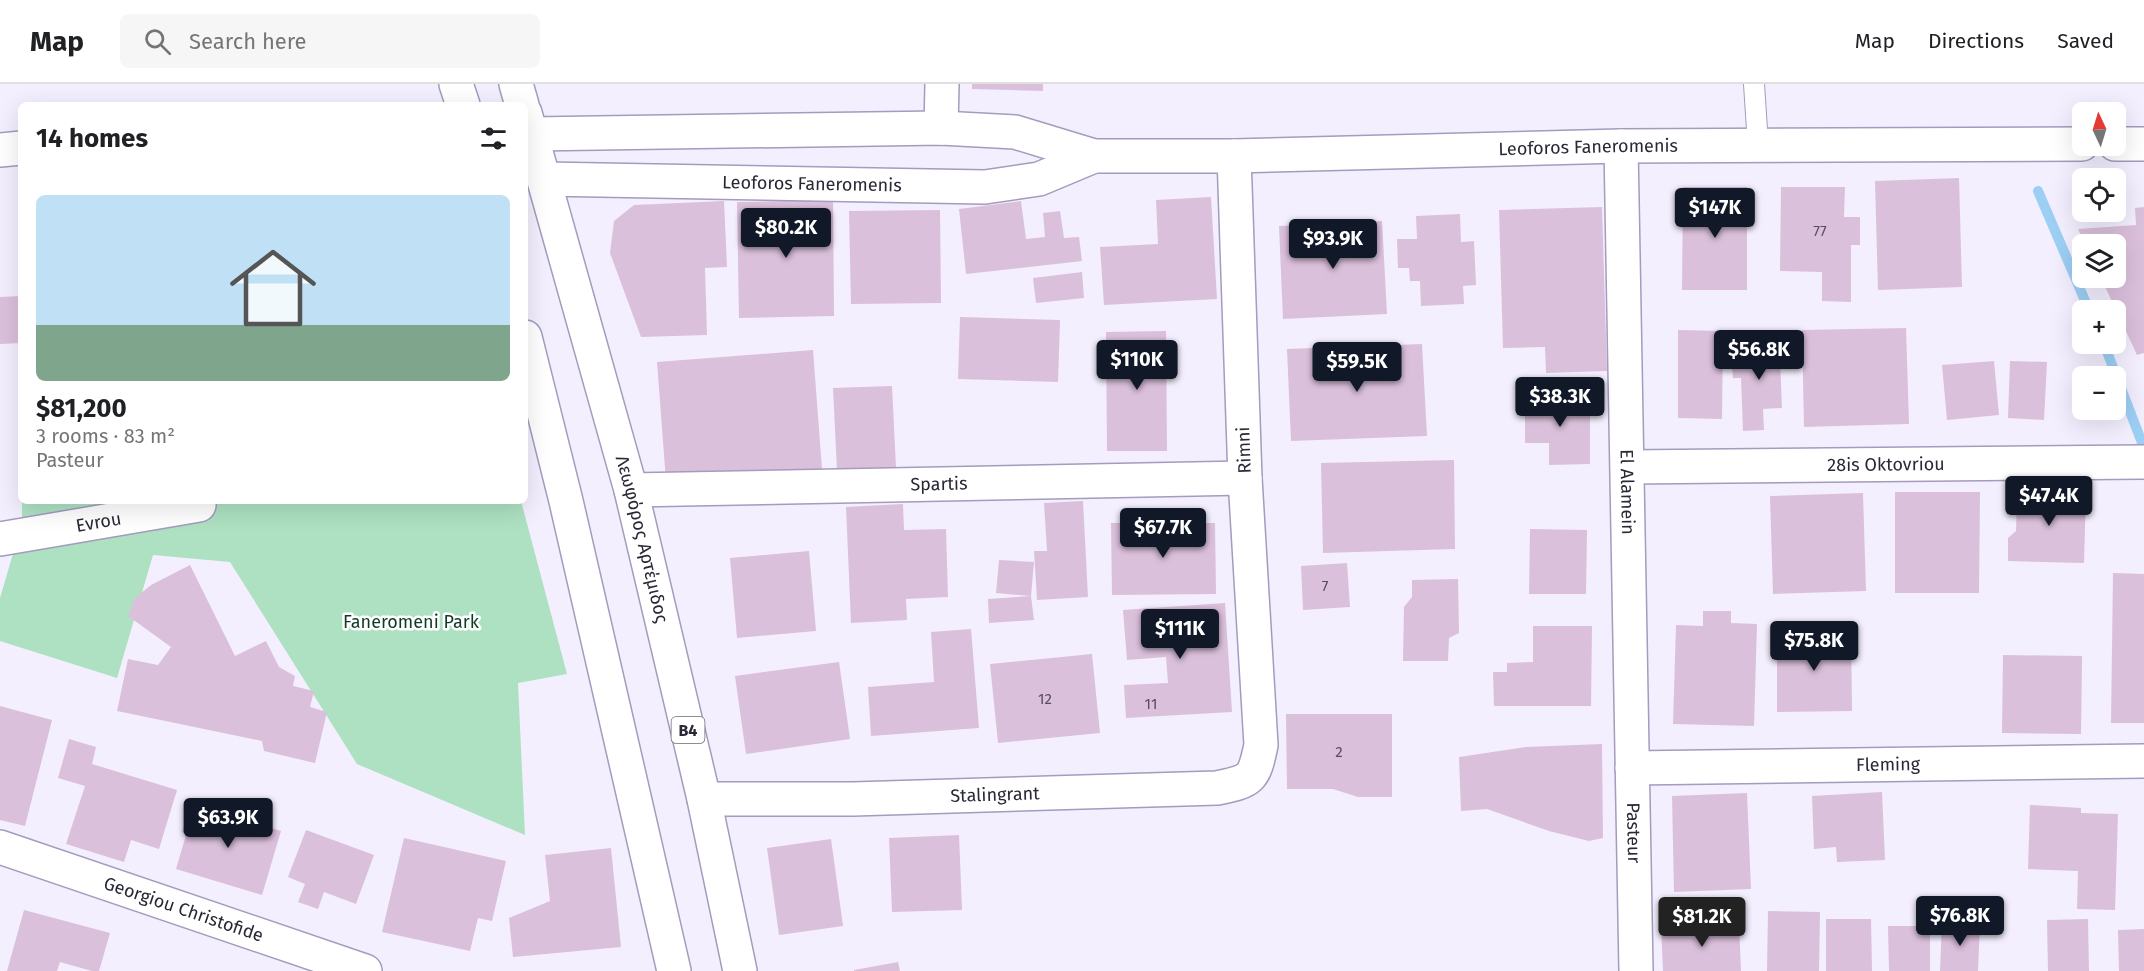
<!DOCTYPE html>
<html lang="en">
<head>
<meta charset="utf-8">
<style>
  :root { --surface:#fff; --page:#f6f6f6; --text:#202124; --muted:#757577; --line:#e0e0e0; --accent:#111827 }
  body { margin:0; font-family:"Fira Sans",sans-serif; background:var(--page); color:var(--text); height:100vh; display:flex; flex-direction:column; font-size:22px; white-space:nowrap }
  * { box-sizing:border-box; margin:0 }
  p { font-size:20px; color:var(--muted) }
  .icon { flex:none; width:33px; height:33px; fill:none; stroke:currentColor; stroke-width:2; stroke-linecap:round; stroke-linejoin:round }
  .map { position:relative; flex:1; overflow:hidden }
  .panel { position:absolute; left:18px; top:18px; width:510px; height:402px; display:flex; flex-direction:column; background:var(--surface); border-radius:9px; box-shadow:0 6px 24px #0002 }
  .panel>* { flex:none }
  .needle { width:39px; rotate:356deg }
  .controls { position:absolute; left:2072px; top:18px; display:grid; gap:12px }
  .controls a { display:grid; place-items:center; width:54px; height:54px; border-radius:9px; background:var(--surface); box-shadow:0 6px 24px #0002; font-size:30px }
  .price { position:absolute; translate:-50% -51px; padding:0 14px; border-radius:6px; background:var(--accent); color:#fff; font-size:20px; line-height:39px; filter:drop-shadow(0 2px 3px #0008) }
  .price::after { content:''; position:absolute; left:50%; top:36px; width:18px; height:14px; margin-left:-9px; background:inherit; clip-path:polygon(0 0,100% 0,50% 100%) }
  .price.on { background:#222; color:#fff }
  ul { padding:0; list-style:none }
  li { display:grid; align-content:center; gap:12px; height:318px; padding:0 18px }
  li span { display:grid; place-items:center; height:186px; border-radius:9px; color:#555 }
  li>.icon { margin-inline-start:auto }
  span .icon { width:108px; height:108px; fill:#fffc; stroke-width:1 }
  li b { font-size:26px }
  h2 { display:flex; justify-content:space-between; align-items:center; height:72px; padding:0 18px; font-size:26px }
  header { display:flex; align-items:center; gap:36px; box-sizing:border-box; height:84px; padding:0 30px; background:var(--surface); border-bottom:2px solid var(--line) }
  header strong { font-size:28px }
  nav { display:flex; gap:33px; margin-inline-start:auto; font-size:21px }
  .search { width:420px; height:54px; background:var(--page); display:flex; align-items:center; gap:15px; box-sizing:border-box; padding:0 21px; border-radius:9px; color:var(--muted); font-size:22px }
  .map>svg:first-child { display:block }
</style>
</head>
<body>
<header>
<strong>Map</strong>
<div class="search"><svg class="icon" aria-label="search" viewBox="0 0 24 24"><circle cx="10" cy="10" r="6"/><path d="M15 15l6 6"/></svg>Search here</div>
<nav><a>Map</a><a>Directions</a><a>Saved</a></nav>
</header>
<div class="map">
<svg width="2144" height="887" viewBox="0 0 2144 887">
  <rect width="100%" height="100%" fill="#f3effe"/>
  <!-- green -->
  <path fill="#ade1c2" d="M 22,417 L 521,417 L 567,590 L 518,599 L 525,751 L 357,680 L 230,478 L 153,471 L 117,594 L 0,557 L 0,514 L 22,439 Z"/>
  <g fill="none" stroke-linecap="round" stroke-linejoin="round">
    <!-- stream -->
    <g stroke="#9dcff5" stroke-width="10">
      <path d="M 2038,107 L 2089,226"/>
      <path d="M 2104,260 L 2144,364"/>
    </g>
  </g>
  <!-- building -->
  <g fill="#dbc0dc">
    <path d="M 972,0 L 1043,0 L 1043,7 L 972,5 Z"/>
    <path d="M 1959,94 L 1962,203 L 1878,206 L 1875,97 Z"/>
    <path d="M 1683,103 L 1747,103 L 1747,206 L 1682,206 Z"/>
    <path d="M 1781,103 L 1845,103 L 1844,133 L 1860,133 L 1860,161 L 1851,161 L 1851,218 L 1822,217 L 1822,188 L 1780,187 Z"/>
    <path d="M 1211,113 L 1217,215 L 1104,221 L 1100,163 L 1158,160 L 1156,116 Z"/>
    <path d="M 833,116 L 834,232 L 739,234 L 737,118 Z"/>
    <path d="M 724,117 L 727,183 L 705,184 L 707,251 L 641,253 L 610,169 L 614,137 L 634,121 Z"/>
    <path d="M 1021,117 L 1026,155 L 1045,153 L 1043,129 L 1060,127 L 1064,154 L 1079,153 L 1082,177 L 966,190 L 959,125 Z"/>
    <path d="M 1602,123 L 1607,287 L 1546,289 L 1545,263 L 1503,264 L 1499,126 Z"/>
    <path d="M 2144,123 L 2144,269 L 2137,271 L 2101,194 L 2115,194 L 2115,160 L 2085,160 L 2078,145 L 2136,141 L 2135,124 Z"/>
    <path d="M 940,126 L 941,219 L 851,220 L 849,127 Z"/>
    <path d="M 1460,130 L 1461,158 L 1474,157 L 1476,201 L 1463,202 L 1464,220 L 1421,222 L 1420,197 L 1410,197 L 1409,184 L 1398,184 L 1397,155 L 1417,155 L 1416,132 Z"/>
    <path d="M 1382,137 L 1387,230 L 1283,235 L 1279,142 Z"/>
    <path d="M 1082,188 L 1084,214 L 1036,219 L 1033,194 Z"/>
    <path d="M 21,212 L 21,259 L 0,260 L 0,213 Z"/>
    <path d="M 960,233 L 1060,236 L 1058,298 L 958,295 Z"/>
    <path d="M 1906,244 L 1909,340 L 1804,343 L 1802,246 Z"/>
    <path d="M 1678,246 L 1723,247 L 1722,335 L 1678,334 Z"/>
    <path d="M 1166,247 L 1167,367 L 1107,367 L 1106,248 Z"/>
    <path d="M 1779,248 L 1782,324 L 1763,325 L 1764,346 L 1743,347 L 1741,294 L 1733,294 L 1731,269 L 1762,268 L 1761,249 Z"/>
    <path d="M 1422,260 L 1427,352 L 1291,357 L 1287,265 Z"/>
    <path d="M 813,266 L 822,385 L 666,397 L 657,278 Z"/>
    <path d="M 1994,277 L 1999,331 L 1947,336 L 1942,281 Z"/>
    <path d="M 2010,277 L 2047,278 L 2044,336 L 2008,334 Z"/>
    <path d="M 892,302 L 896,384 L 837,387 L 833,304 Z"/>
    <path d="M 1590,314 L 1590,380 L 1549,381 L 1549,359 L 1525,359 L 1525,315 Z"/>
    <path d="M 1454,376 L 1455,465 L 1323,469 L 1321,379 Z"/>
    <path d="M 2017,406 L 2086,408 L 2084,479 L 2008,477 L 2008,454 L 2016,447 Z"/>
    <path d="M 1895,408 L 1980,408 L 1979,509 L 1895,509 Z"/>
    <path d="M 1863,409 L 1866,507 L 1773,510 L 1770,412 Z"/>
    <path d="M 1083,417 L 1088,513 L 1037,516 L 1034,467 L 1047,467 L 1044,419 Z"/>
    <path d="M 903,420 L 904,446 L 946,445 L 948,513 L 906,515 L 907,536 L 851,539 L 846,423 Z"/>
    <path d="M 1111,439 L 1215,439 L 1216,510 L 1112,511 Z"/>
    <path d="M 1530,445 L 1587,446 L 1586,510 L 1529,510 Z"/>
    <path d="M 809,467 L 816,547 L 737,554 L 730,474 Z"/>
    <path d="M 999,476 L 1034,478 L 1031,512 L 996,509 Z"/>
    <path d="M 1347,479 L 1350,523 L 1303,526 L 1301,482 Z"/>
    <path d="M 190,481 L 235,572 L 266,557 L 279,583 L 295,592 L 293,602 L 314,607 L 310,623 L 327,628 L 315,679 L 264,667 L 262,657 L 117,627 L 128,575 L 158,581 L 171,563 L 128,532 L 135,514 L 151,501 Z"/>
    <path d="M 2113,489 L 2144,490 L 2144,639 L 2111,639 Z"/>
    <path d="M 1458,495 L 1459,549 L 1449,554 L 1448,577 L 1403,577 L 1404,523 L 1412,513 L 1412,496 Z"/>
    <path d="M 1031,512 L 1034,536 L 989,539 L 988,515 Z"/>
    <path d="M 1225,519 L 1232,628 L 1126,634 L 1124,601 L 1168,599 L 1166,573 L 1127,576 L 1123,526 Z"/>
    <path d="M 1703,527 L 1731,527 L 1731,539 L 1757,540 L 1754,642 L 1673,640 L 1676,541 L 1703,542 Z"/>
    <path d="M 1533,542 L 1592,542 L 1591,622 L 1494,622 L 1493,588 L 1507,588 L 1507,579 L 1533,578 Z"/>
    <path d="M 971,545 L 979,644 L 871,652 L 868,603 L 934,598 L 931,548 Z"/>
    <path d="M 1851,548 L 1852,627 L 1777,628 L 1777,549 Z"/>
    <path d="M 1092,570 L 1100,649 L 998,659 L 990,580 Z"/>
    <path d="M 2003,571 L 2082,572 L 2081,650 L 2002,649 Z"/>
    <path d="M 839,578 L 850,655 L 746,670 L 735,592 Z"/>
    <path d="M 0,622 L 52,636 L 25,742 L 0,736 Z"/>
    <path d="M 1286,630 L 1392,630 L 1392,713 L 1358,713 L 1333,705 L 1287,705 Z"/>
    <path d="M 69,655 L 96,663 L 92,680 L 177,706 L 159,765 L 131,756 L 124,778 L 66,760 L 85,702 L 58,694 Z"/>
    <path d="M 1602,660 L 1603,754 L 1589,757 L 1549,747 L 1487,725 L 1461,727 L 1459,673 L 1526,663 Z"/>
    <path d="M 1882,708 L 1885,776 L 1837,778 L 1836,763 L 1814,765 L 1812,712 Z"/>
    <path d="M 1747,709 L 1751,805 L 1674,808 L 1672,712 Z"/>
    <path d="M 191,720 L 281,747 L 262,811 L 176,785 L 186,751 L 182,748 Z"/>
    <path d="M 2030,721 L 2081,724 L 2081,729 L 2118,730 L 2115,826 L 2077,825 L 2078,787 L 2028,785 Z"/>
    <path d="M 306,746 L 374,771 L 356,820 L 324,808 L 318,825 L 298,818 L 305,800 L 288,793 Z"/>
    <path d="M 959,751 L 962,826 L 892,828 L 889,754 Z"/>
    <path d="M 404,754 L 506,777 L 492,837 L 478,834 L 470,867 L 382,848 Z"/>
    <path d="M 831,755 L 843,842 L 779,851 L 767,764 Z"/>
    <path d="M 611,764 L 621,863 L 513,873 L 509,834 L 550,817 L 545,771 Z"/>
    <path d="M 24,826 L 110,849 L 99,887 L 92,887 L 60,878 L 57,887 L 7,887 Z"/>
    <path d="M 1768,827 L 1820,828 L 1819,887 L 1767,887 Z"/>
    <path d="M 1826,835 L 1871,835 L 1872,887 L 1826,887 Z"/>
    <path d="M 2088,835 L 2089,887 L 2048,887 L 2047,836 Z"/>
    <path d="M 1942,838 L 1980,839 L 1978,887 L 1940,887 Z"/>
    <path d="M 1739,839 L 1741,887 L 1663,887 L 1661,843 Z"/>
    <path d="M 1888,842 L 1930,842 L 1930,887 L 1889,887 Z"/>
    <path d="M 2144,845 L 2144,887 L 2119,887 L 2118,846 Z"/>
    <path d="M 898,878 L 900,887 L 854,887 L 854,886 Z"/>
  </g>
  <g fill="none" stroke-linecap="round" stroke-linejoin="round">
    <!-- service casing -->
    <g stroke="#a49bbd" stroke-width="22">
      <path id="service" d="M 1754,0 L 1758,61"/>
    </g>
    <!-- minor casing -->
    <g stroke="#a49bbd" stroke-width="36">
      <g id="minor">
        <path id="s1" d="M 1621,62 L 1636,887"/>
        <path id="s2" d="M 1628,383 L 2144,378"/>
        <path id="s3" d="M 631,406 L 1245,394"/>
        <path id="s4" d="M 0,455 L 199,421"/>
        <path id="s5" d="M 1632,684 L 2144,677"/>
        <path id="s6" d="M 704,715 L 853,715 L 1217,704 C 1252,697 1254,695 1261,661 L 1245,394 L 1234,72"/>
        <path id="s7" d="M 0,763 L 365,887"/>
      </g>
    </g>
    <!-- tertiary casing -->
    <g stroke="#a49bbd" stroke-width="36">
      <g id="tertiary">
        <path d="M 941,44 L 942,0"/>
        <path id="s8" d="M 532,50 L 941,44 L 1015,48 L 1094,72 L 1234,72 L 1621,62 L 2082,60"/>
        <path d="M 2115,60 L 2144,60"/>
        <path id="s9" d="M 545,95 L 985,103 L 1039,95 L 1094,72"/>
      </g>
    </g>
    <!-- secondary casing -->
    <g stroke="#a49bbd" stroke-width="36">
      <path id="secondary" d="M 0,66 L 21,64"/>
    </g>
    <!-- primary casing -->
    <g stroke="#a49bbd" stroke-width="36">
      <g id="primary">
        <path d="M 456,0 L 463,21"/>
        <path d="M 516,0 L 522,21"/>
        <path id="s10" d="M 525,29 L 631,406 L 704,715 L 740,887"/>
        <path d="M 525,253 L 566,417 L 674,887"/>
      </g>
    </g>
    <!-- service -->
    <use href="#service" stroke="#fff" stroke-width="20"/>
    <!-- minor -->
    <use href="#minor" stroke="#fff" stroke-width="33"/>
    <!-- tertiary -->
    <use href="#tertiary" stroke="#fff" stroke-width="33"/>
    <!-- secondary -->
    <use href="#secondary" stroke="#fff" stroke-width="33"/>
    <!-- primary -->
    <use href="#primary" stroke="#fff" stroke-width="33"/>
  </g>
  <g text-anchor="middle" stroke-width="5" stroke-linejoin="round" paint-order="stroke">
    <!-- number labels -->
    <g font-size="15" fill="#574d5f">
      <text x="1820" y="152">77</text>
      <text x="1325" y="507">7</text>
      <text x="1045" y="620">12</text>
      <text x="1151" y="625">11</text>
      <text x="1339" y="673">2</text>
    </g>
    <!-- shield labels -->
    <rect fill="#fff" stroke="#6b6872" stroke-width="1.5" x="671.5" y="633" width="33" height="26" rx="4.5"/>
    <g font-size="16" font-weight="bold" fill="#2b2735">
      <text x="688" y="652">B4</text>
    </g>
    <!-- street labels -->
    <g font-size="18" fill="#2b2735" stroke="#fff">
      <text dy="6" stroke="none"><textPath href="#s8" startOffset="1060">Leoforos Faneromenis</textPath></text>
      <text dy="6" stroke="none"><textPath href="#s9" startOffset="267">Leoforos Faneromenis</textPath></text>
      <text transform="translate(1244 366) rotate(-92)" y="6">Rimni</text>
      <text dy="6" stroke="none"><textPath href="#s2" startOffset="258">28is Oktovriou</textPath></text>
      <text dy="6" stroke="none"><textPath href="#s3" startOffset="308">Spartis</textPath></text>
      <text dy="6" stroke="none"><textPath href="#s1" startOffset="346">El Alamein</textPath></text>
      <text dy="6" stroke="none"><textPath href="#s4" startOffset="100">Evrou</textPath></text>
      <text dy="6" stroke="none"><textPath href="#s10" startOffset="442">Λεωφόρος Αρτέμιδος</textPath></text>
      <text dy="6" stroke="none"><textPath href="#s5" startOffset="256">Fleming</textPath></text>
      <text dy="6" stroke="none"><textPath href="#s6" startOffset="291">Stalingrant</textPath></text>
      <text dy="6" stroke="none"><textPath href="#s1" startOffset="687">Pasteur</textPath></text>
      <text dy="6" stroke="none"><textPath href="#s7" startOffset="194">Georgiou Christofide</textPath></text>
    </g>
    <!-- park labels -->
    <g font-size="18" fill="#0e3c26" stroke="#fff">
      <text x="411" y="544">Faneromeni Park</text>
    </g>
  </g>
</svg>
<div class="controls">
<a><svg class="needle" viewBox="-14 -14 28 28"><path d="M0-13l5 13h-10z" fill="#e53935"/><path d="M0 13l5-13h-10z" fill="#757577"/></svg></a>
<a><svg class="icon" aria-label="locate" viewBox="0 0 24 24"><circle cx="12" cy="12" r="6"/><path d="M12 2v4M12 18v4M2 12h4M18 12h4"/></svg></a>
<a><svg class="icon" aria-label="layers" viewBox="0 0 24 24"><path d="M12 4l9 5-9 5-9-5zM3 14l9 5 9-5"/></svg></a>
<a>+</a>
<a>−</a>
</div>
<b class="price" style="left:1715px;top:155px">$147K</b>
<b class="price" style="left:786px;top:175px">$80.2K</b>
<b class="price" style="left:1333px;top:186px">$93.9K</b>
<b class="price" style="left:1759px;top:297px">$56.8K</b>
<b class="price" style="left:1137px;top:307px">$110K</b>
<b class="price" style="left:1357px;top:309px">$59.5K</b>
<b class="price" style="left:1560px;top:344px">$38.3K</b>
<b class="price" style="left:2049px;top:443px">$47.4K</b>
<b class="price" style="left:1163px;top:475px">$67.7K</b>
<b class="price" style="left:1180px;top:576px">$111K</b>
<b class="price" style="left:1814px;top:588px">$75.8K</b>
<b class="price" style="left:228px;top:765px">$63.9K</b>
<b class="price" style="left:1960px;top:863px">$76.8K</b>
<b class="price on" style="left:1702px;top:864px">$81.2K</b>
<section class="panel">
<h2>14 homes<svg class="icon" aria-label="filters" viewBox="0 0 24 24"><path d="M4 7h16M4 17h16"/><circle cx="9" cy="7" r="2"/><circle cx="15" cy="17" r="2"/></svg></h2>
<ul>
<li><span style="background:linear-gradient(#bfe0f5 70%,#7fa58c 0)"><svg class="icon" aria-label="home" viewBox="0 0 24 24"><path d="M3 11l9-7 9 7M6 9v11h12V9"/></svg></span><div><b>$81,200</b><p>3 rooms · 83 m²</p><p>Pasteur</p></div></li>
</ul>
</section>
</div>
</body>
</html>
